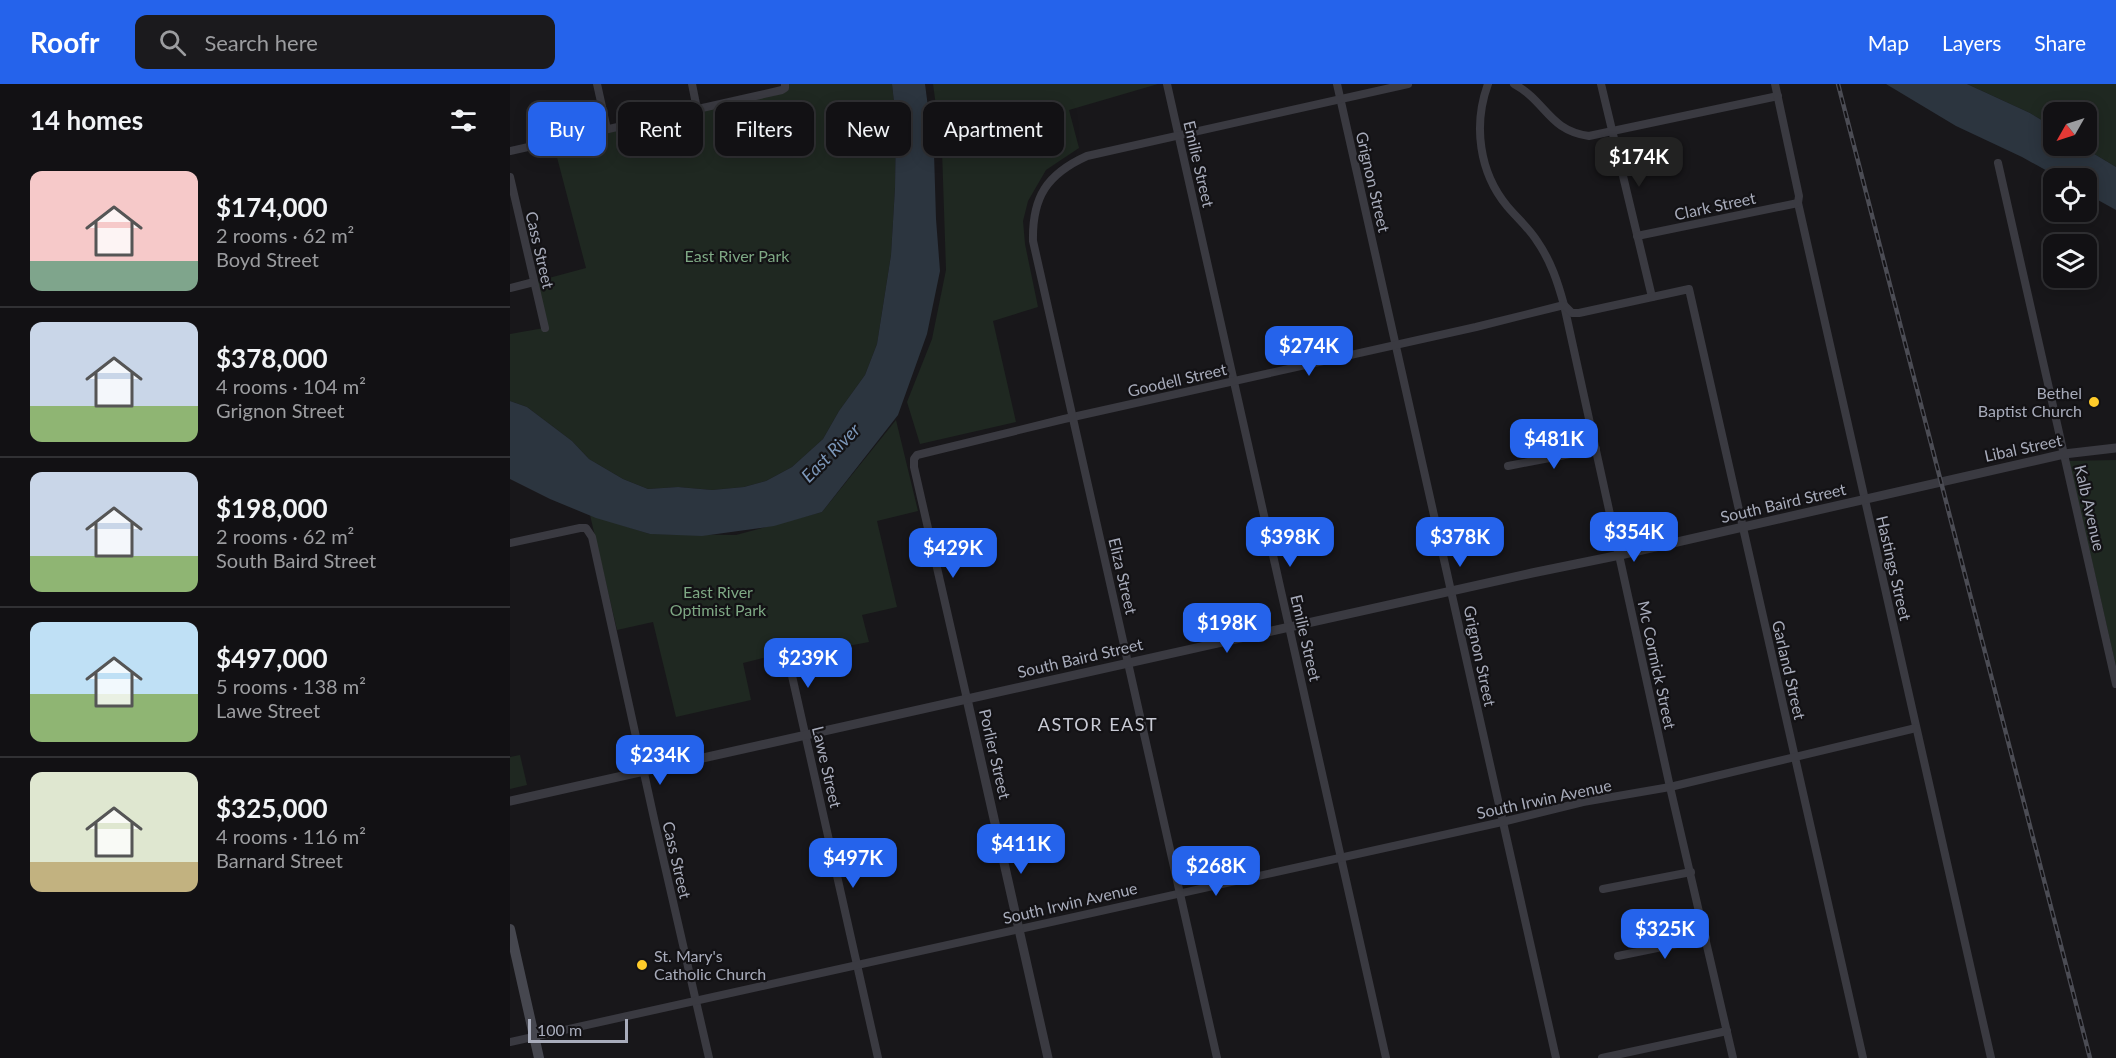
<!DOCTYPE html>
<html lang="en">
<head>
<meta charset="utf-8">
<style>
  :root { --surface:#121114; --page:#1b1a1d; --text:#f1f3f6; --muted:#9c9da0; --line:#313134; --accent:#2563eb }
  body { margin:0; font-family:Lato,sans-serif; background:var(--page); color:var(--text); height:100vh; display:flex; flex-direction:column; font-size:22px; white-space:nowrap }
  * { box-sizing:border-box; margin:0 }
  p { font-size:20px; color:var(--muted) }
  .icon { flex:none; width:33px; height:33px; fill:none; stroke:currentColor; stroke-width:2; stroke-linecap:round; stroke-linejoin:round }
  .map { position:relative; flex:1; overflow:hidden }
  .sheet { display:flex; flex-direction:column; background:var(--surface); width:510px }
  .sheet>* { flex:none }
  .top-card { position:absolute; left:18px; top:18px; width:570px; height:54px; display:flex; gap:12px }
  .needle { width:39px; rotate:231deg }
  .buttons { position:absolute; left:1533px; top:18px; display:grid; gap:12px }
  .buttons a { display:grid; place-items:center; width:54px; height:54px; border-radius:12px; background:var(--surface); box-shadow:0 3px 15px #0003,0 0 0 2px var(--line); font-size:30px }
  .scale { position:absolute; left:18px; bottom:15px; width:100px; box-sizing:border-box; padding-left:6px; border:3px solid #a8acbb; border-top:0; font-size:16px; line-height:21px; white-space:nowrap; color:#a8acbb; -webkit-text-stroke:4px #131215; paint-order:stroke }
  .price { position:absolute; translate:-50% -51px; padding:0 14px; border-radius:12px; background:var(--accent); color:#fff; font-size:20px; line-height:39px; filter:drop-shadow(0 2px 3px #0008) }
  .price::after { content:''; position:absolute; left:50%; top:36px; width:18px; height:14px; margin-left:-9px; background:inherit; clip-path:polygon(0 0,100% 0,50% 100%) }
  .price.selected { background:#222; color:#fff }
  ul { padding:0; list-style:none }
  li { display:flex; align-items:center; gap:18px; height:150px; padding:0 30px }
  li+li { border-top:2px solid var(--line) }
  li span { display:grid; place-items:center; flex:none; width:168px; height:120px; border-radius:12px; color:#555 }
  li>.icon { margin-inline-start:auto }
  span .icon { width:72px; height:72px; fill:#fffc; stroke-width:1 }
  li b { font-size:26px }
  h2 { display:flex; justify-content:space-between; align-items:center; height:72px; padding:0 30px; font-size:26px }
  .tag { padding:0 21px; border-radius:12px; background:var(--surface); box-shadow:0 3px 15px #0003,0 0 0 2px var(--line); font-size:21px; line-height:54px }
  .tag.selected { background:var(--accent); color:#fff }
  header { display:flex; align-items:center; gap:36px; box-sizing:border-box; height:84px; padding:0 30px; background:var(--accent); color:#fff }
  header strong { font-size:28px }
  nav { display:flex; gap:33px; margin-inline-start:auto; font-size:21px }
  .search { width:420px; height:54px; background:var(--page); display:flex; align-items:center; gap:15px; box-sizing:border-box; padding:0 21px; border-radius:12px; color:var(--muted); font-size:22px }
  main { display:flex; flex:1; min-height:0 }
  .map>svg:first-child { display:block }
</style>
</head>
<body>
<header>
<strong>Roofr</strong>
<div class="search"><svg class="icon" aria-label="search" viewBox="0 0 24 24"><circle cx="10" cy="10" r="6"/><path d="M15 15l6 6"/></svg>Search here</div>
<nav><a>Map</a><a>Layers</a><a>Share</a></nav>
</header>
<main>
<section class="sheet">
<h2>14 homes<svg class="icon" aria-label="filters" viewBox="0 0 24 24"><path d="M4 7h16M4 17h16"/><circle cx="9" cy="7" r="2"/><circle cx="15" cy="17" r="2"/></svg></h2>
<ul>
<li><span style="background:linear-gradient(#f6c9c9 75%,#7fa58c 0)"><svg class="icon" aria-label="home" viewBox="0 0 24 24"><path d="M3 11l9-7 9 7M6 9v11h12V9"/></svg></span><div><b>$174,000</b><p>2 rooms · 62 m²</p><p>Boyd Street</p></div></li>
<li><span style="background:linear-gradient(#c9d6e8 70%,#8fb573 0)"><svg class="icon" aria-label="home" viewBox="0 0 24 24"><path d="M3 11l9-7 9 7M6 9v11h12V9"/></svg></span><div><b>$378,000</b><p>4 rooms · 104 m²</p><p>Grignon Street</p></div></li>
<li><span style="background:linear-gradient(#c9d6e8 70%,#8fb573 0)"><svg class="icon" aria-label="home" viewBox="0 0 24 24"><path d="M3 11l9-7 9 7M6 9v11h12V9"/></svg></span><div><b>$198,000</b><p>2 rooms · 62 m²</p><p>South Baird Street</p></div></li>
<li><span style="background:linear-gradient(#bfe0f5 60%,#8fb573 0)"><svg class="icon" aria-label="home" viewBox="0 0 24 24"><path d="M3 11l9-7 9 7M6 9v11h12V9"/></svg></span><div><b>$497,000</b><p>5 rooms · 138 m²</p><p>Lawe Street</p></div></li>
<li><span style="background:linear-gradient(#dfe7d0 75%,#c2b280 0)"><svg class="icon" aria-label="home" viewBox="0 0 24 24"><path d="M3 11l9-7 9 7M6 9v11h12V9"/></svg></span><div><b>$325,000</b><p>4 rooms · 116 m²</p><p>Barnard Street</p></div></li>
</ul>
</section>
<div class="map">
<svg width="1606" height="974" viewBox="0 0 1606 974">
  <rect width="100%" height="100%" fill="#18171a"/>
  <!-- green -->
  <g fill="#1f2821">
    <path d="M 275,0 L 382,0 L 386,36 L 385,104 L 381,171 L 367,260 L 355,291 L 329,327 L 313,355 L 282,383 L 256,397 L 234,403 L 202,406 L 168,403 L 138,405 L 113,395 L 79,375 L 62,357 L 17,323 L 0,317 L 0,250 L 34,244 L 24,198 L 76,184 L 43,58 L 272,6 Z"/>
    <path d="M 423,0 L 648,0 L 559,26 L 569,64 L 536,86 L 518,117 L 513,137 L 515,160 L 528,223 L 483,237 L 506,338 L 410,360 L 397,318 L 422,255 L 436,186 L 432,66 Z"/>
    <path d="M 1457,0 L 1606,0 L 1606,83 L 1571,62 L 1576,62 L 1576,28 L 1544,28 L 1543,43 L 1520,29 Z"/>
    <path d="M 386,336 L 408,427 L 367,437 L 387,523 L 352,531 L 359,558 L 290,571 L 282,567 L 233,579 L 241,616 L 166,633 L 143,538 L 107,546 L 80,431 L 140,450 L 226,451 L 312,428 Z"/>
    <path d="M 1606,376 L 1606,582 L 1559,377 Z"/>
    <path d="M 10,671 L 17,701 L 0,705 L 0,673 Z"/>
  </g>
  <!-- water -->
  <g fill="#2c353f">
    <path d="M 382,0 L 415,0 L 424,69 L 426,135 L 430,187 L 417,250 L 388,331 L 312,428 L 264,442 L 192,452 L 140,450 L 86,434 L 40,415 L 0,395 L 0,317 L 17,323 L 62,357 L 79,375 L 113,395 L 138,405 L 168,403 L 202,406 L 234,403 L 256,397 L 282,383 L 313,355 L 329,327 L 355,291 L 367,260 L 381,171 L 385,104 L 386,36 Z"/>
    <path d="M 1376,0 L 1457,0 L 1520,29 L 1543,43 L 1544,62 L 1571,62 L 1606,83 L 1606,126 L 1577,110 L 1576,94 L 1550,94 L 1512,73 L 1446,42 Z"/>
  </g>
  <g fill="none" stroke-linecap="round" stroke-linejoin="round">
    <!-- minor -->
    <g stroke="#3a3a41" stroke-width="8">
      <path d="M 87,0 L 97,45"/>
      <path d="M 182,0 L 187,25"/>
      <path d="M 657,0 L 876,974"/>
      <path d="M 827,0 L 1046,974"/>
      <path d="M 978,0 C 963,41 969,88 997,122 C 1007,134 1019,144 1027,157 C 1041,177 1048,199 1054,221 L 1160,703 L 1223,974"/>
      <path d="M 1004,0 C 1037,18 1038,46 1079,52 L 1268,12"/>
      <path d="M 1091,0 L 1142,213"/>
      <path d="M 1265,0 L 1289,112 L 1288,119 L 1481,974"/>
      <path d="M 0,67 L 272,6 L 275,4 L 275,0"/>
      <path d="M 1488,79 L 1606,600"/>
      <path d="M 0,93 L 35,244"/>
      <path d="M 1127,152 L 1288,119"/>
      <path d="M 0,204 L 24,198"/>
      <path d="M 998,382 L 1086,365"/>
      <path d="M 0,459 L 70,444 L 76,444 L 82,453 L 145,739 L 199,974"/>
      <path d="M 278,574 L 368,974"/>
      <path d="M 457,615 L 404,383 L 404,375 L 407,371 L 554,335 L 966,243 L 1054,221 L 1062,229 L 1069,229 L 1179,205 L 1353,974"/>
      <path d="M 1093,805 L 1181,788"/>
      <path d="M 1108,872 L 1196,854"/>
      <path d="M 0,958 L 992,738 L 1073,718 L 1160,703 L 1406,644"/>
      <path d="M 707,974 L 523,157 C 522,113 537,90 577,72 L 898,0"/>
      <path d="M 1092,974 L 1217,947"/>
    </g>
    <!-- tertiary -->
    <g stroke="#3a3a41" stroke-width="9">
      <path d="M 457,615 L 538,974"/>
      <path d="M 0,717 L 1022,489 L 1110,471 L 1554,370 L 1606,364"/>
    </g>
    <!-- secondary -->
    <path stroke="#46474f" stroke-width="10" d="M 0,845 L 29,974"/>
    <!-- rail casing -->
    <g stroke="#4b4c54" stroke-width="4.5">
      <path id="rail" d="M 1328,0 L 1580,974"/>
    </g>
    <!-- rail -->
    <use href="#rail" stroke="#131215" stroke-width="2" stroke-dasharray="7" stroke-linecap="butt"/>
  </g>
  <!-- markers -->
  <g fill="#ffcc2a" stroke="#131215" stroke-width="2">
    <circle cx="1584" cy="318" r="6"/>
    <circle cx="132" cy="881" r="6"/>
  </g>
  <g text-anchor="middle" stroke-width="4.5" stroke-linejoin="round" paint-order="stroke">
    <!-- street labels -->
    <g font-size="16" fill="#a8acbb" stroke="#131215">
      <text transform="translate(689 80) rotate(77)" y="6">Emilie Street</text>
      <text transform="translate(863 98) rotate(77)" y="6">Grignon Street</text>
      <text transform="translate(1205 122) rotate(-12)" y="6">Clark Street</text>
      <text transform="translate(30 166) rotate(77)" y="6">Cass Street</text>
      <text transform="translate(667 296) rotate(-13)" y="6">Goodell Street</text>
      <text transform="translate(1513 364) rotate(-12)" y="6">Libal Street</text>
      <text transform="translate(1273 419) rotate(-13)" y="6">South Baird Street</text>
      <text transform="translate(1580 424) rotate(77)" y="6">Kalb Avenue</text>
      <text transform="translate(1384 484) rotate(77)" y="6">Hastings Street</text>
      <text transform="translate(613 492) rotate(77)" y="6">Eliza Street</text>
      <text transform="translate(796 554) rotate(77)" y="6">Emilie Street</text>
      <text transform="translate(970 572) rotate(78)" y="6">Grignon Street</text>
      <text transform="translate(570 574) rotate(-13)" y="6">South Baird Street</text>
      <text transform="translate(1147 581) rotate(78)" y="6">Mc Cormick Street</text>
      <text transform="translate(1279 586) rotate(77)" y="6">Garland Street</text>
      <text transform="translate(485 670) rotate(77)" y="6">Porlier Street</text>
      <text transform="translate(317 683) rotate(77)" y="6">Lawe Street</text>
      <text transform="translate(1034 715) rotate(-12)" y="6">South Irwin Avenue</text>
      <text transform="translate(167 776) rotate(77)" y="6">Cass Street</text>
      <text transform="translate(560 819) rotate(-13)" y="6">South Irwin Avenue</text>
    </g>
    <!-- park labels -->
    <g font-size="16" fill="#7ea884" stroke="#131215">
      <text x="227" y="178">East River Park</text>
      <text x="208" y="514">East River<tspan x="208" dy="18">Optimist Park</tspan></text>
    </g>
    <!-- poi labels -->
    <g font-size="16" fill="#a8acbb" stroke="#131215" text-anchor="end">
      <text x="1572" y="315">Bethel<tspan x="1572" dy="18">Baptist Church</tspan></text>
      <text x="144" y="878" text-anchor="start">St. Mary's<tspan x="144" dy="18">Catholic Church</tspan></text>
    </g>
    <!-- water labels -->
    <g font-size="18" font-style="italic" fill="#7c97b9" stroke="#131215">
      <text transform="translate(321 369) rotate(-45)" y="6">East River</text>
    </g>
    <!-- neighbourhood labels -->
    <g font-size="18" letter-spacing="1.5" fill="#caccd6" stroke="#131215">
      <text x="588" y="647">ASTOR EAST</text>
    </g>
  </g>
</svg>
<div class="buttons">
<a><svg class="needle" viewBox="-14 -14 28 28"><path d="M0-13l5 13h-10z" fill="#e53935"/><path d="M0 13l5-13h-10z" fill="#9c9da0"/></svg></a>
<a><svg class="icon" aria-label="locate" viewBox="0 0 24 24"><circle cx="12" cy="12" r="6"/><path d="M12 2v4M12 18v4M2 12h4M18 12h4"/></svg></a>
<a><svg class="icon" aria-label="layers" viewBox="0 0 24 24"><path d="M12 4l9 5-9 5-9-5zM3 14l9 5 9-5"/></svg></a>
</div>
<div class="scale">100 m</div>
<b class="price selected" style="left:1129px;top:104px">$174K</b>
<b class="price" style="left:799px;top:293px">$274K</b>
<b class="price" style="left:1044px;top:386px">$481K</b>
<b class="price" style="left:1124px;top:479px">$354K</b>
<b class="price" style="left:780px;top:484px">$398K</b>
<b class="price" style="left:950px;top:484px">$378K</b>
<b class="price" style="left:443px;top:495px">$429K</b>
<b class="price" style="left:717px;top:570px">$198K</b>
<b class="price" style="left:298px;top:605px">$239K</b>
<b class="price" style="left:150px;top:702px">$234K</b>
<b class="price" style="left:511px;top:791px">$411K</b>
<b class="price" style="left:343px;top:805px">$497K</b>
<b class="price" style="left:706px;top:813px">$268K</b>
<b class="price" style="left:1155px;top:876px">$325K</b>
<div class="top-card">
<a class="tag selected">Buy</a>
<a class="tag">Rent</a>
<a class="tag">Filters</a>
<a class="tag">New</a>
<a class="tag">Apartment</a>
</div>
</div>
</main>
</body>
</html>
